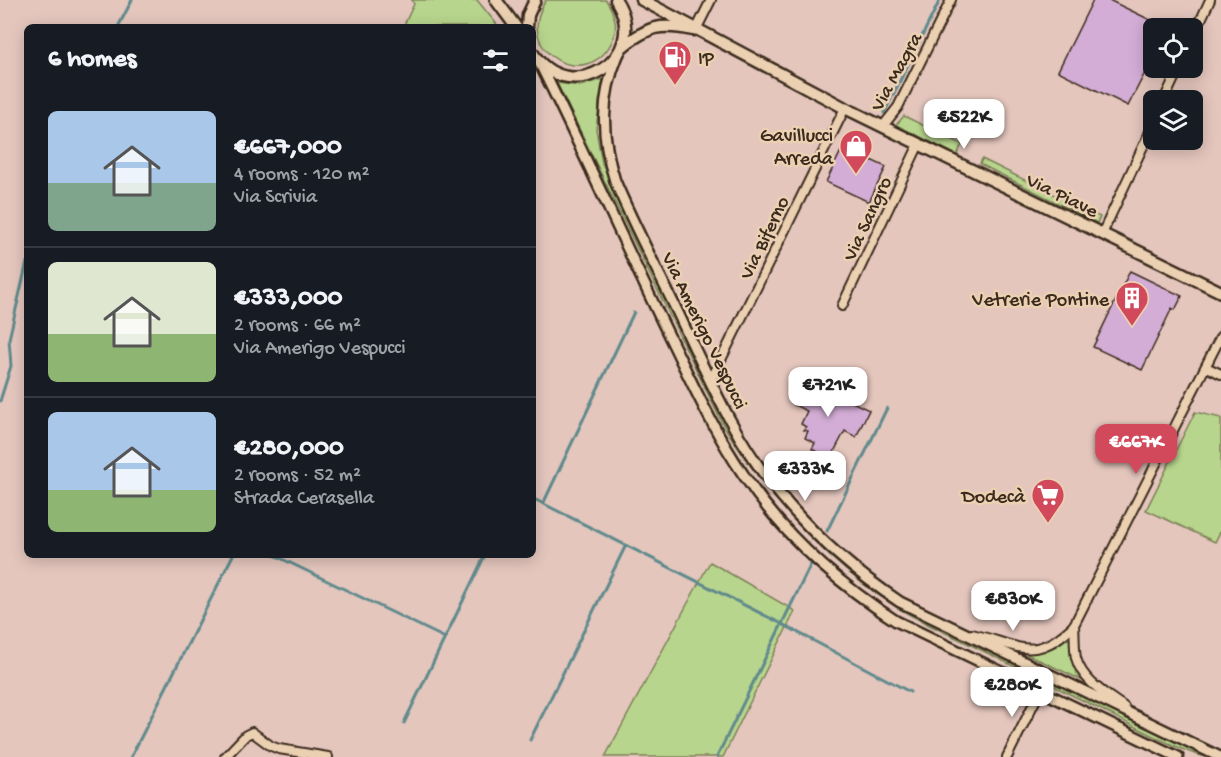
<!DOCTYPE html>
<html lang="en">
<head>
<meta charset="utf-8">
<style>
  :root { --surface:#171b24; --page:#242831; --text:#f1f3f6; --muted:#9ea1a6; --line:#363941; --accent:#d1495b }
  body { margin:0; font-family:"Gochi Hand",sans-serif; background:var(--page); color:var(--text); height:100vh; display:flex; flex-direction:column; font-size:22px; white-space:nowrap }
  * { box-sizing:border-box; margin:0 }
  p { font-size:20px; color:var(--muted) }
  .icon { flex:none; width:33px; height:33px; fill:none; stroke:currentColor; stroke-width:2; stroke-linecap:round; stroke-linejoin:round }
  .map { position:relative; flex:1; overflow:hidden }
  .panel { position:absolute; left:24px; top:24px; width:512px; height:534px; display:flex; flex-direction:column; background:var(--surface); border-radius:9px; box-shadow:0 3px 15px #0003 }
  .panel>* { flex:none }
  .controls { position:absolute; left:1143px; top:18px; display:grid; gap:12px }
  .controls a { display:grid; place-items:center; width:60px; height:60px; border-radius:9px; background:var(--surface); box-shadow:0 3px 15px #0003; font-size:30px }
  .price { position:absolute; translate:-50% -51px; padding:0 14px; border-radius:12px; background:#fff; color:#222; font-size:20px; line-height:39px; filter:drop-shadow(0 2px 3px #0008) }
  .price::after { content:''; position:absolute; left:50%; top:36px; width:18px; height:14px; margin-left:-9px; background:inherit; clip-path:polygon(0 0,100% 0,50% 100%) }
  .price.selected { background:var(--accent); color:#fff }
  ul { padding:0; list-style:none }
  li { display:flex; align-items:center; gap:18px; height:150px; padding:0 24px }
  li+li { border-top:2px solid var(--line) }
  li span { display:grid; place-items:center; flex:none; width:168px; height:120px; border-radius:9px; color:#555 }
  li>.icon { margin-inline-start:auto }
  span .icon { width:72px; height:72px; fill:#fffc; stroke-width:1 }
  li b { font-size:26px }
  h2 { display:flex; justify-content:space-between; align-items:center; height:72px; padding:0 24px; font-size:26px }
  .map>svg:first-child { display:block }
</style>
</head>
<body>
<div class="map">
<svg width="1221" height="757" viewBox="0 0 1221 757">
  <rect width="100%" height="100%" fill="#e4c6bd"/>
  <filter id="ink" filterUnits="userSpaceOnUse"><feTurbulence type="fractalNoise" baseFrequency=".0167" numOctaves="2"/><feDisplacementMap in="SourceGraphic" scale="12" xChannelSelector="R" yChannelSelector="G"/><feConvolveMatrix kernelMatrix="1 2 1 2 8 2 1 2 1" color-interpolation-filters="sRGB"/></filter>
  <g filter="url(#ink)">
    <!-- green -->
    <g fill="#b8d58d" stroke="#7a8056" stroke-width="1.5">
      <path d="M 412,0 L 477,0 L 499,27 L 403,27 L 414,4 Z"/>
      <path d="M 546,0 L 606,0 C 614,12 619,25 613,39 C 591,93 511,55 546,0 Z"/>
      <path d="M 603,79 L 596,129 L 602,163 L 663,296 L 722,413 L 807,530 L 921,617 L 1210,757 C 1189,757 1121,719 1098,708 C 1056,687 1013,666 971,645 C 944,632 916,620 890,603 C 819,556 765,494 721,421 L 557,83 L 580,86 Z"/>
      <path d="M 904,116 L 962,144 L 957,155 L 896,125 Z"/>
      <path d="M 982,159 L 1100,217 L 1097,223 L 980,164 Z"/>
      <path d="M 1195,412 L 1221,418 L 1221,530 L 1215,542 L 1146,510 Z"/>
      <path d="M 710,562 L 795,611 L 723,757 L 605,757 Z"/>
      <path d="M 1066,639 L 1070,640 L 1074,665 L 1090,684 L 1020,651 C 1038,652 1051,652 1066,639 Z"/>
    </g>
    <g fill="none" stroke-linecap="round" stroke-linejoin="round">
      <!-- stream -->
      <g stroke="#618a8c" stroke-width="3">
        <path d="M 118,27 L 132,0"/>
        <path d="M 884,113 L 940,0"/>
        <path d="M 532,359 L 534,360"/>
        <path d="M 0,401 L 11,366 L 9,339 L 27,262"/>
        <path d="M 532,498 L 782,624 L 910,692"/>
        <path d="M 543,504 L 634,312"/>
        <path d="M 827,531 L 887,408"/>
        <path d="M 274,555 L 445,638"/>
        <path d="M 404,723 L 485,555"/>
        <path d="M 530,740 L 626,545"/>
        <path d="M 131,757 L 233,555"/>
        <path d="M 717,757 L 811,564"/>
      </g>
    </g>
    <!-- building -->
    <g fill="#d3add6" stroke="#3b2a1e" stroke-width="1.5">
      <path d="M 1093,0 L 1109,0 L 1167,28 L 1154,28 L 1154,55 L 1128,106 L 1058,71 Z"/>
      <path d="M 843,147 L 886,167 L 869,202 L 826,182 Z"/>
      <path d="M 1130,271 L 1182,296 L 1175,310 L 1172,308 L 1142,370 L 1093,347 Z"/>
      <path d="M 807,380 L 869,410 L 856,437 L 845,431 L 829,461 L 820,458 L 818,452 L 812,449 L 815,443 L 805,438 L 808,431 L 804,430 L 806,427 L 801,424 L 807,411 L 794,405 Z"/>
    </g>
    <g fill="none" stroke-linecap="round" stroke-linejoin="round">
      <!-- minor casing -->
      <g stroke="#3b2a1e" stroke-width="12">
        <g id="minor">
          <path d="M 696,30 L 711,0"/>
          <path d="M 1192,39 L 1210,0"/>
          <path d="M 1164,100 L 1179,68"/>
          <path d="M 883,126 L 898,107 L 951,0"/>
          <path d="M 1102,234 L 1154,123"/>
          <path d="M 842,306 L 919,144"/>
          <path d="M 1206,367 L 1221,374"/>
          <path d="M 711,380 L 845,108"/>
          <path d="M 1074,625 C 1075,635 1074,647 1076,658 C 1082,681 1106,694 1124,707"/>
          <path d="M 972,634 C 1019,645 1034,664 1074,625 L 1221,336"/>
          <path d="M 225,757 L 246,735 L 252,732 L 271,746 L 279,749 L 328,757"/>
          <path d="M 1007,757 L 1040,691"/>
        </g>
      </g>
      <!-- tertiary casing -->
      <g stroke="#3b2a1e" stroke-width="14">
        <g id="tertiary">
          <path d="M 618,55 C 600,98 601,137 615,181 C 634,226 657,269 678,313 C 695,349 711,385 730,420 C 770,494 830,555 900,602 L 1220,757"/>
          <path d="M 540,64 C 586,156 627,250 672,342 C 694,387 715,433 743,474 C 782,534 836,582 896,621 L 1178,757"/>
        </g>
      </g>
      <!-- secondary casing -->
      <g stroke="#3b2a1e" stroke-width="15">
        <g id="secondary">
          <path d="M 496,0 L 516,27"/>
          <path d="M 642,0 L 845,108 L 1221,292"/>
          <path d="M 527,27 L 528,15 L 535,0"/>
          <path d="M 622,47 C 649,26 660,23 693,30"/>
          <path d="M 532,52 C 568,110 653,59 616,0"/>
        </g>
      </g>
      <!-- minor -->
      <use href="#minor" stroke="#ebd1b2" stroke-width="8"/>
      <!-- tertiary -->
      <use href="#tertiary" stroke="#ebd1b2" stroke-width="9"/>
      <!-- secondary -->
      <use href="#secondary" stroke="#ebd1b2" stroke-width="10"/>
    </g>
  </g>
  <!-- icons -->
  <defs>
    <g id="fuel-pin" transform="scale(1.725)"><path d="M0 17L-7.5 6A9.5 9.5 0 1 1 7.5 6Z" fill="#d1495b" stroke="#ebd1b2"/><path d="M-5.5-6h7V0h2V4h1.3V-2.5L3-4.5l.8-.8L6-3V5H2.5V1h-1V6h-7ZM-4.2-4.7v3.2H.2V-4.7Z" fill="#fff"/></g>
    <g id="shop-pin" transform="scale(1.725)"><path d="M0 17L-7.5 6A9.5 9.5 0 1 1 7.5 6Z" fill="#d1495b" stroke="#ebd1b2"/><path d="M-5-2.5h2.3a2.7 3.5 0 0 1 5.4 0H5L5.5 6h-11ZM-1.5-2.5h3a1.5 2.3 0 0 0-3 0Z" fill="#fff"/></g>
    <g id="building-pin" transform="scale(1.725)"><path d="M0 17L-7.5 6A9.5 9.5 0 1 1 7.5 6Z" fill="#d1495b" stroke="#ebd1b2"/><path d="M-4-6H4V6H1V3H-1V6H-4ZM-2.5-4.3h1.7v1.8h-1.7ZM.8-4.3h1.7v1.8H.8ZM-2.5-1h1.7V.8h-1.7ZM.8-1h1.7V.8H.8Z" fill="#fff"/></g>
    <g id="supermarket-pin" transform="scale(1.725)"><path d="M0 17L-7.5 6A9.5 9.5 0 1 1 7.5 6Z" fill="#d1495b" stroke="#ebd1b2"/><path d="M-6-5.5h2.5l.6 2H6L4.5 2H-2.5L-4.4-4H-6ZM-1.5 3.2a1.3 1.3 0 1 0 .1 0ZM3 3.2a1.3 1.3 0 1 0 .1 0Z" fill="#fff"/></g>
  </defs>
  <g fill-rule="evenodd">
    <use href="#fuel-pin" x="675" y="57"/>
    <use href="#shop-pin" x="856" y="146"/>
    <use href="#building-pin" x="1132" y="298"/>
    <use href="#supermarket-pin" x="1048" y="495"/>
  </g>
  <g text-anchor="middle" stroke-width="5" stroke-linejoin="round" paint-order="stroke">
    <!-- poi labels -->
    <g font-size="20" fill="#3b2a1e" stroke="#ebd1b2" text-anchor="end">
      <text x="698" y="64" text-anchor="start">IP</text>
      <text x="833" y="141">Gavillucci<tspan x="833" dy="23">Arreda</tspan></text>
      <text x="1109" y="305">Vetrerie Pontine</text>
      <text x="1025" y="502">Dodecà</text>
    </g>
    <!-- street labels -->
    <g font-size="20" fill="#3b2a1e" stroke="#ebd1b2">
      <text transform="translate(895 71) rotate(-61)" y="7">Via Magra</text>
      <text transform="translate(1063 194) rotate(26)" y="7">Via Piave</text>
      <text transform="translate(866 218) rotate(-65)" y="7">Via Sangro</text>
      <text transform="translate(763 237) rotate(-64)" y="7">Via Biferno</text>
      <text transform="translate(706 330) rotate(64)" y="7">Via Amerigo Vespucci</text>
    </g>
  </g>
</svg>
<div class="controls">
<a><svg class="icon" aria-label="locate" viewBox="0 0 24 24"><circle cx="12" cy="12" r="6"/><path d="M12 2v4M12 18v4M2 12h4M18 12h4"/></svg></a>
<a><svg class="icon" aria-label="layers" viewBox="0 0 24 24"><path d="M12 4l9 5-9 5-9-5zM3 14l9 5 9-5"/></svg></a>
</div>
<b class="price" style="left:964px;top:150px">€522K</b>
<b class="price" style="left:828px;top:418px">€721K</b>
<b class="price selected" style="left:1136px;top:475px">€667K</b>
<b class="price" style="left:805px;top:502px">€333K</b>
<b class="price" style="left:1013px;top:632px">€830K</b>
<b class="price" style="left:1012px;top:718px">€280K</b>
<section class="panel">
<h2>6 homes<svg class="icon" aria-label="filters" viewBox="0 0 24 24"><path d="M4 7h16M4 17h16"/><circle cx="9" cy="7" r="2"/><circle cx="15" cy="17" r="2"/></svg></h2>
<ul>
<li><span style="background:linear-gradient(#a9c7e8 60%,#7fa58c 0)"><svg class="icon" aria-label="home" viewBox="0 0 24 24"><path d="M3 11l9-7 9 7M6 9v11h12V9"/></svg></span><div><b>€667,000</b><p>4 rooms · 120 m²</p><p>Via Scrivia</p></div></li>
<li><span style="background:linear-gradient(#dfe7d0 60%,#8fb573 0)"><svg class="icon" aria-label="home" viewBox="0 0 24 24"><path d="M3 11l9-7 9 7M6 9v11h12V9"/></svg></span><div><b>€333,000</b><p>2 rooms · 66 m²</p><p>Via Amerigo Vespucci</p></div></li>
<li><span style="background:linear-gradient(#a9c7e8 65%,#8fb573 0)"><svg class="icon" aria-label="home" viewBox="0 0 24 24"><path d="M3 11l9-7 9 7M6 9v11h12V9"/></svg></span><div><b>€280,000</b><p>2 rooms · 52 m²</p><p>Strada Cerasella</p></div></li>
</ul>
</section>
</div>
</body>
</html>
